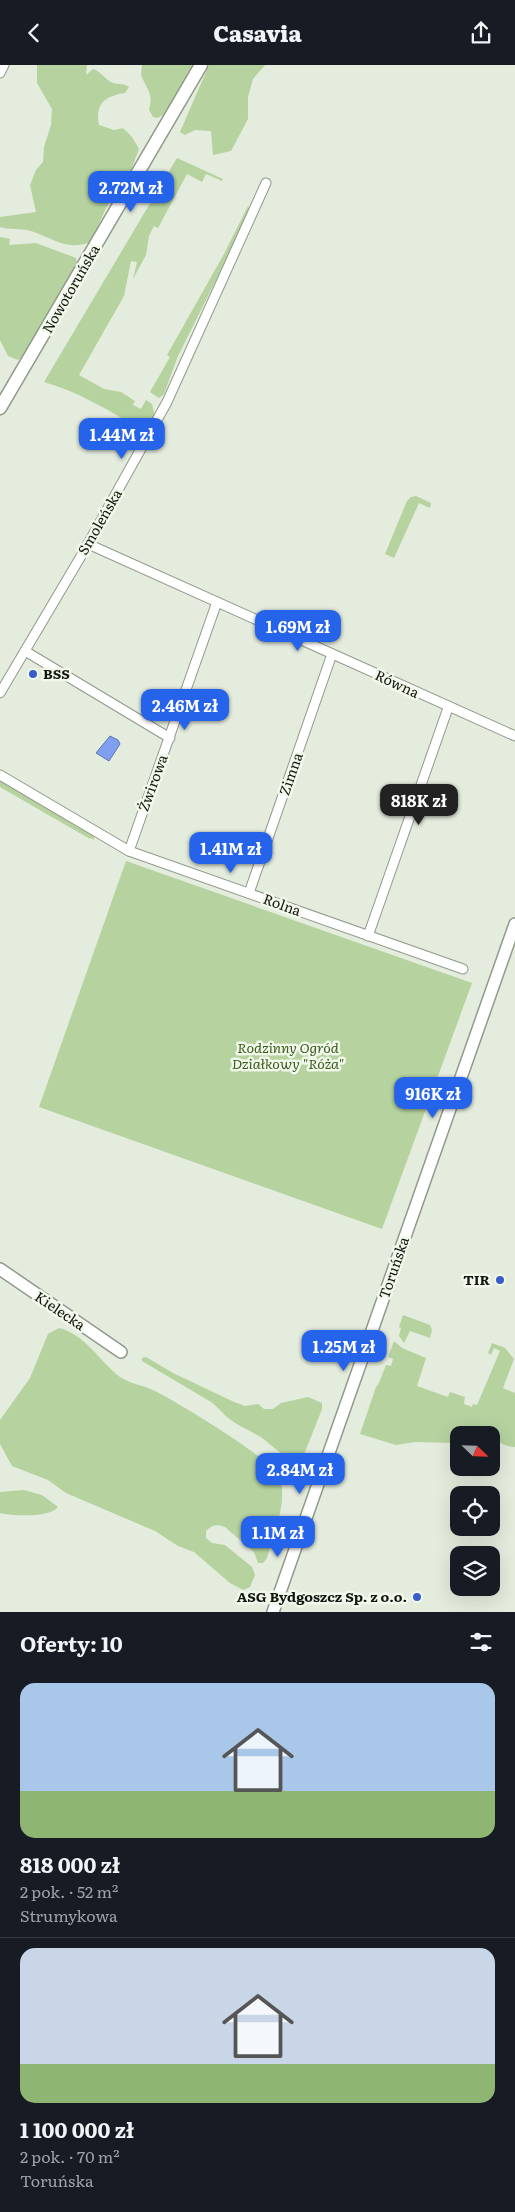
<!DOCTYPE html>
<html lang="pl">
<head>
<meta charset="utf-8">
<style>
  :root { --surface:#171b24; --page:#242831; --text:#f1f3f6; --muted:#9ea1a6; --line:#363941; --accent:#2563eb }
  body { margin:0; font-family:Literata,serif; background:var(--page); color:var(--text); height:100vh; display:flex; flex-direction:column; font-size:19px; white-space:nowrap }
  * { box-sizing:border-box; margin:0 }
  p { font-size:16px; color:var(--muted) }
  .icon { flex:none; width:28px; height:28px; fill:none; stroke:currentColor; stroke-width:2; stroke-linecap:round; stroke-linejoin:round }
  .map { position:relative; height:1547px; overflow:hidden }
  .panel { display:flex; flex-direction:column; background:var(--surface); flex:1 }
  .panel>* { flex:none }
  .needle { width:32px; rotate:113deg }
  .fabs { position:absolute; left:450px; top:1361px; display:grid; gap:10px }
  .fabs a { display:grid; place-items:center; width:50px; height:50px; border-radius:10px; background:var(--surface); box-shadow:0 5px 20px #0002; font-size:25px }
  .price { position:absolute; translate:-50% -42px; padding:0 11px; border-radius:10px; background:var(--accent); color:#fff; font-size:16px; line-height:32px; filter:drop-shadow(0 1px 2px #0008) }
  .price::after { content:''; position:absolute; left:50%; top:30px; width:15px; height:11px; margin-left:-8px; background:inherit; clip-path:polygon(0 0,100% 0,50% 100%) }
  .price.active { background:#222; color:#fff }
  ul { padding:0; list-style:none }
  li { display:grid; align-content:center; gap:10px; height:265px; padding:0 20px }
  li+li { border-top:1px solid var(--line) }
  li span { display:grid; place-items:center; height:155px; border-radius:15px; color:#555 }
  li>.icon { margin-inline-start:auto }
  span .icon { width:90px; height:90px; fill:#fffc; stroke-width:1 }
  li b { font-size:21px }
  h2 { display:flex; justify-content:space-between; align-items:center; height:60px; padding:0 20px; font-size:21px }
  header { display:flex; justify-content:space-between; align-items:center; height:65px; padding:0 20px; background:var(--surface); font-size:22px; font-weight:800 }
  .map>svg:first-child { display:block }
</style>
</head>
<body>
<header><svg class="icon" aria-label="back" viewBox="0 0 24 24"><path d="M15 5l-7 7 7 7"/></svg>Casavia<svg class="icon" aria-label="share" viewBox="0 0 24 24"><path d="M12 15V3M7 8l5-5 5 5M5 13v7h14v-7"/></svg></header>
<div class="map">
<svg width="515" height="1547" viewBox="0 0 515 1547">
  <rect width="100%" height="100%" fill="#e3ecdd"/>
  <!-- green -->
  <g fill="#b5d29f">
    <path d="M 37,0 L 87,0 L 86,10 L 93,4 C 102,7 105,15 113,18 C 120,20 123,18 129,22 L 125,28 C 105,31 95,38 99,60 L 114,65 L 123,63 L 132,72 L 139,84 L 131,105 L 106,143 L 91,177 C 65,186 55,174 31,166 C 21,163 10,165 0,162 L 0,152 L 36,147 L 30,120 L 36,105 L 43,97 L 44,82 L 51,60 L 52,44 L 37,18 Z"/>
    <path d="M 142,0 L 195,0 L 165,49 L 157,53 L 153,52 L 149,45 C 154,30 147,24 141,10 Z"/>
    <path d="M 209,0 L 265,0 L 253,14 L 248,32 L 248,54 L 231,86 L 213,90 L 211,66 L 195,65 L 185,70 L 180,67 Z"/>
    <path d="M 177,93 L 223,114 L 222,116 L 206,109 L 202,117 L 187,109 L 158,163 L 154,161 L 149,171 L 146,190 L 133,214 L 137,197 L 131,196 L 124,231 L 79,310 L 104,324 L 121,327 L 135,336 L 133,340 L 141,344 L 146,335 L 152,339 L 155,352 L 149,364 L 142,365 C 110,346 79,327 44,317 Z"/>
    <path d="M 248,141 L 250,147 L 178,291 L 164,329 L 159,333 L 150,327 L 170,292 L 167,290 L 224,189 Z"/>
    <path d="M 0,172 L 10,174 L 9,180 L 36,178 L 76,193 L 78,203 L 23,292 L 18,295 L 8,291 L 0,275 Z"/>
    <path d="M 416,431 L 431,438 L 430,443 L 419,438 L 394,493 L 385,489 L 407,436 L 411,432 Z"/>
    <path d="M 0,715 L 94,771 L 94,775 L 91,773 L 90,774 L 0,722 Z"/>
    <path d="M 126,796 L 472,918 L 382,1164 L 39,1042 Z"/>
    <path d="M 403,1250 L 430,1260 L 432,1265 L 430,1273 L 410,1266 L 404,1278 L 399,1271 L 401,1263 L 399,1262 Z"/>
    <path d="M 59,1263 C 85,1269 99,1296 120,1312 C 130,1319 144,1320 155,1326 C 180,1339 268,1391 279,1412 C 289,1432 273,1473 267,1493 L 263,1498 L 258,1498 L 254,1487 L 225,1462 C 216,1459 212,1460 206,1466 L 206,1473 L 212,1478 L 225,1480 L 252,1502 L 255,1510 L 250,1522 L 243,1525 L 230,1518 L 194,1487 L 178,1481 L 155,1466 L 66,1428 L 48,1415 L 12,1401 L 0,1379 L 0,1355 L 30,1313 L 48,1269 Z"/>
    <path d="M 394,1276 L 402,1283 L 426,1293 L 417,1321 L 448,1332 L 450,1327 L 465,1332 L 464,1339 L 472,1342 L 473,1339 L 477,1340 L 500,1286 L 494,1283 L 491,1290 L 488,1288 L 492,1278 L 505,1283 L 514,1294 L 503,1323 L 515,1328 L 515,1382 C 506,1382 500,1377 491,1375 L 491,1370 L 459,1370 L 459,1377 L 455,1378 L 415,1377 L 396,1380 L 360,1369 L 376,1322 L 379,1318 L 386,1300 L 391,1301 L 393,1294 L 388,1292 Z"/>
    <path d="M 146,1292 L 173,1308 L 232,1336 L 245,1341 L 258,1339 L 264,1344 L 273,1344 L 281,1338 L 308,1332 L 322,1338 L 322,1344 L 303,1392 C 288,1400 271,1378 259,1371 C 249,1365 238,1361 228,1353 C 222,1348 218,1342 211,1337 L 142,1296 L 142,1293 Z"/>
    <path d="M 24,1425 L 42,1430 L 58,1442 C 49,1453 13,1451 0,1448 L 0,1427 Z"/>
  </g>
  <!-- water -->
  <path fill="#7f9ff0" stroke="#5f76ad" d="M 110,671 L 118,675 L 120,679 L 109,696 L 96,688 Z"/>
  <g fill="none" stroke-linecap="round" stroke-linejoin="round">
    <!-- minor casing -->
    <g stroke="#91998c" stroke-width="11">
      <g id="minor">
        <path d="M 0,8 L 4,0"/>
        <path d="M 88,479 L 515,671"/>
        <path d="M 25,586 L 170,673"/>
        <path d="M 0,628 L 84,486 L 167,337 L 266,118"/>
        <path d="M 0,710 L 129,786 L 463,904"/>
        <path d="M 129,786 L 217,537"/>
        <path d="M 249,828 L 332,589"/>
        <path d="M 368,871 L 448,643"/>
      </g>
    </g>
    <!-- tertiary casing -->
    <g stroke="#91998c" stroke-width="14">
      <g id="tertiary">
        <path d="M 0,1204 L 121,1287"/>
        <path d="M 273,1547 L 515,859"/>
      </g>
    </g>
    <!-- secondary casing -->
    <g stroke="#91998c" stroke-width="15">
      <path id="secondary" d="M 0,343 L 201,0"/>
    </g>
    <!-- minor -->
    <use href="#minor" stroke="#fff" stroke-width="9"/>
    <!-- tertiary -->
    <use href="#tertiary" stroke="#fff" stroke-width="11"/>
    <!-- secondary -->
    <use href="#secondary" stroke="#fff" stroke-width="12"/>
  </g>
  <!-- markers -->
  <g fill="#395bcc" stroke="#f1f9ea" stroke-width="2">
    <circle cx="33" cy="609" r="5"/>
    <circle cx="500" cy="1215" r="5"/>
    <circle cx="417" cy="1532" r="5"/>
  </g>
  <g text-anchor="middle" stroke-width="5" stroke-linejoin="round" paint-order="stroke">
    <!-- street labels -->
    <g font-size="14" fill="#131611" stroke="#f1f9ea">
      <text transform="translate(71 224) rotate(-60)" y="5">Nowotoruńska</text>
      <text transform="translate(100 457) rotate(-60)" y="5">Smoleńska</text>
      <text transform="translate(397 619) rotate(25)" y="5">Równa</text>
      <text transform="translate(291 709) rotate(-71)" y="5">Zimna</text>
      <text transform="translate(153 718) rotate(-70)" y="5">Żwirowa</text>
      <text transform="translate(282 840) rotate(20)" y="5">Rolna</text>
      <text transform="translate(394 1203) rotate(-71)" y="5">Toruńska</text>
      <text transform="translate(60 1246) rotate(34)" y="5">Kielecka</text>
    </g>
    <!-- poi labels -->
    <g font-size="14" font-weight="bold" fill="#131611" stroke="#f1f9ea" text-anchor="end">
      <text x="43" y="614" text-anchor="start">BSS</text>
      <text x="490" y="1220">TIR</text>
      <text x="407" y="1537">ASG Bydgoszcz Sp. z o.o.</text>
    </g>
    <!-- park labels -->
    <g font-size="14" font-style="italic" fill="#3d5b20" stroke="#f1f9ea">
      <text x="288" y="988">Rodzinny Ogród<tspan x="288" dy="16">Działkowy "Róża"</tspan></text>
    </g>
  </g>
</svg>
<div class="fabs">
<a><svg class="needle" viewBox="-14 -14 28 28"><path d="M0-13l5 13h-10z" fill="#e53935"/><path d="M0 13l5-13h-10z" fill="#9ea1a6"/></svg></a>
<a><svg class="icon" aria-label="locate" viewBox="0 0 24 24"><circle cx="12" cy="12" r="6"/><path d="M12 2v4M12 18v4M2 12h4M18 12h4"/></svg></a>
<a><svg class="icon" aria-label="layers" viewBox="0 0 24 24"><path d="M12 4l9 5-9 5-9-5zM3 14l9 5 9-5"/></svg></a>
</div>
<b class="price" style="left:131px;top:148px">2.72M zł</b>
<b class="price" style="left:122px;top:395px">1.44M zł</b>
<b class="price" style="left:298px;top:587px">1.69M zł</b>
<b class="price" style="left:185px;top:666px">2.46M zł</b>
<b class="price active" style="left:419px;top:761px">818K zł</b>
<b class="price" style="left:231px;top:809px">1.41M zł</b>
<b class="price" style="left:433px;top:1054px">916K zł</b>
<b class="price" style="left:344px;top:1307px">1.25M zł</b>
<b class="price" style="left:300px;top:1430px">2.84M zł</b>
<b class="price" style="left:278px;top:1493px">1.1M zł</b>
</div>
<section class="panel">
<h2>Oferty: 10<svg class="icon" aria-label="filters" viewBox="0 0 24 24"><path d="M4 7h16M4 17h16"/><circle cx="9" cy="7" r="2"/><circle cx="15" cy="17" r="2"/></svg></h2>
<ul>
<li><span style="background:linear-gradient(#a9c7e8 70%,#8fb573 0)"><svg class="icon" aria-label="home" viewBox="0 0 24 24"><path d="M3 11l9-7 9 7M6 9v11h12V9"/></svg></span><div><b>818 000 zł</b><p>2 pok. · 52 m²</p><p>Strumykowa</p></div></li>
<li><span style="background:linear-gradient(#c9d6e8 75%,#8fb573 0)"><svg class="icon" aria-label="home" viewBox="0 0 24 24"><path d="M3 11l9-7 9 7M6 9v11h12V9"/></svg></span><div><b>1 100 000 zł</b><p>2 pok. · 70 m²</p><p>Toruńska</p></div></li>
</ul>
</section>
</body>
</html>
